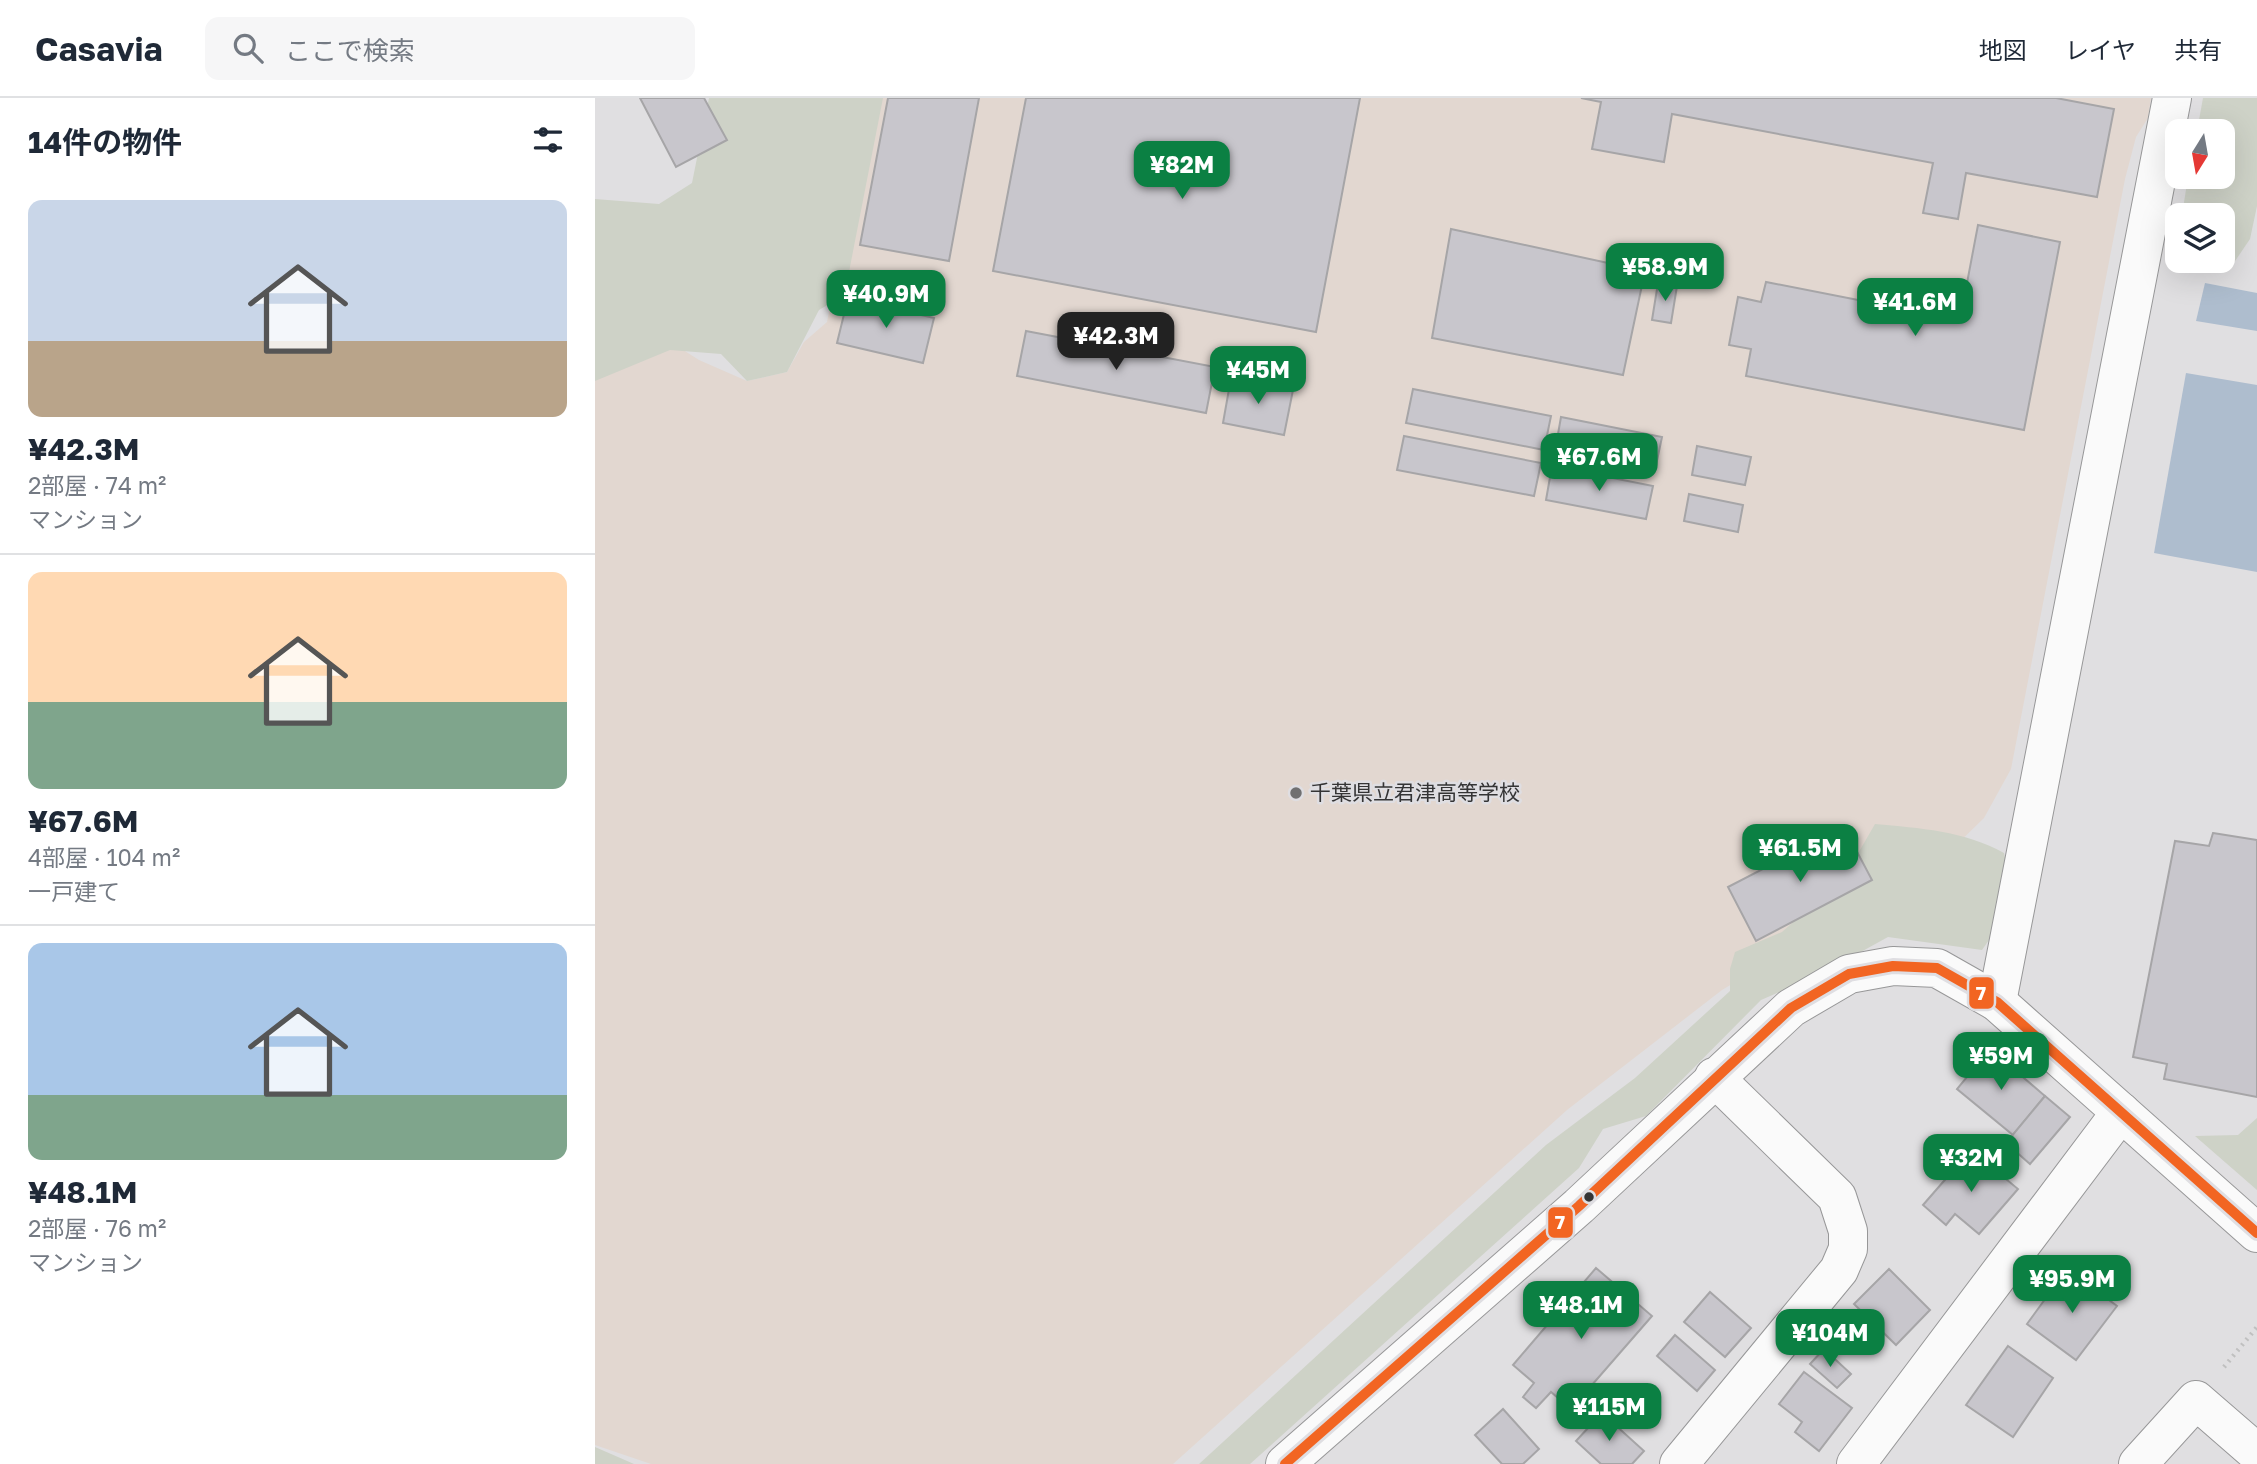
<!DOCTYPE html>
<html lang="ja">
<head>
<meta charset="utf-8">
<style>
  :root { --surface:#fff; --page:#f6f6f7; --text:#1f2937; --muted:#747a83; --line:#e0e1e3; --accent:#0b8043 }
  body { margin:0; font-family:"Golos Text","Noto Sans JP",sans-serif; background:var(--page); color:var(--text); height:100vh; display:flex; flex-direction:column; font-size:26px; white-space:nowrap }
  * { box-sizing:border-box; margin:0 }
  p { font-size:23px; color:var(--muted) }
  .icon { flex:none; width:38px; height:38px; fill:none; stroke:currentColor; stroke-width:2; stroke-linecap:round; stroke-linejoin:round }
  .map { position:relative; flex:1; overflow:hidden }
  .drawer { display:flex; flex-direction:column; background:var(--surface); width:595px }
  .drawer>* { flex:none }
  .needle { width:46px; rotate:191deg }
  .buttons { position:absolute; left:1570px; top:21px; display:grid; gap:14px }
  .buttons a { display:grid; place-items:center; width:70px; height:70px; border-radius:14px; background:var(--surface); box-shadow:0 7px 28px #0002; font-size:35px }
  .price { position:absolute; translate:-50% -60px; padding:0 16px; border-radius:14px; background:var(--accent); color:#fff; font-size:23px; line-height:46px; filter:drop-shadow(0 2px 4px #0008) }
  .price::after { content:''; position:absolute; left:50%; top:42px; width:21px; height:16px; margin-left:-10px; background:inherit; clip-path:polygon(0 0,100% 0,50% 100%) }
  .price.active { background:#222; color:#fff }
  ul { padding:0; list-style:none }
  li { display:grid; align-content:center; gap:14px; height:371px; padding:0 28px }
  li+li { border-top:2px solid var(--line) }
  li span { display:grid; place-items:center; height:217px; border-radius:14px; color:#555 }
  li>.icon { margin-inline-start:auto }
  span .icon { width:126px; height:126px; fill:#fffc; stroke-width:1 }
  li b { font-size:30px }
  h2 { display:flex; justify-content:space-between; align-items:center; height:84px; padding:0 28px; font-size:30px }
  header { display:flex; align-items:center; gap:42px; box-sizing:border-box; height:98px; padding:0 35px; background:var(--surface); border-bottom:2px solid var(--line) }
  header strong { font-size:33px }
  nav { display:flex; gap:38px; margin-inline-start:auto; font-size:24px }
  .search { width:490px; height:63px; background:var(--page); display:flex; align-items:center; gap:18px; box-sizing:border-box; padding:0 24px; border-radius:14px; color:var(--muted); font-size:26px }
  main { display:flex; flex:1; min-height:0 }
  .map>svg:first-child { display:block }
</style>
</head>
<body>
<header>
<strong>Casavia</strong>
<div class="search"><svg class="icon" aria-label="search" viewBox="0 0 24 24"><circle cx="10" cy="10" r="6"/><path d="M15 15l6 6"/></svg>ここで検索</div>
<nav><a>地図</a><a>レイヤ</a><a>共有</a></nav>
</header>
<main>
<section class="drawer">
<h2>14件の物件<svg class="icon" aria-label="filters" viewBox="0 0 24 24"><path d="M4 7h16M4 17h16"/><circle cx="9" cy="7" r="2"/><circle cx="15" cy="17" r="2"/></svg></h2>
<ul>
<li><span style="background:linear-gradient(#c9d6e8 65%,#b9a48a 0)"><svg class="icon" aria-label="home" viewBox="0 0 24 24"><path d="M3 11l9-7 9 7M6 9v11h12V9"/></svg></span><div><b>¥42.3M</b><p>2部屋 · 74 m²</p><p>マンション</p></div></li>
<li><span style="background:linear-gradient(#ffd9b3 60%,#7fa58c 0)"><svg class="icon" aria-label="home" viewBox="0 0 24 24"><path d="M3 11l9-7 9 7M6 9v11h12V9"/></svg></span><div><b>¥67.6M</b><p>4部屋 · 104 m²</p><p>一戸建て</p></div></li>
<li><span style="background:linear-gradient(#a9c7e8 70%,#7fa58c 0)"><svg class="icon" aria-label="home" viewBox="0 0 24 24"><path d="M3 11l9-7 9 7M6 9v11h12V9"/></svg></span><div><b>¥48.1M</b><p>2部屋 · 76 m²</p><p>マンション</p></div></li>
</ul>
</section>
<div class="map">
<svg width="1662" height="1366" viewBox="0 0 1662 1366">
  <rect width="100%" height="100%" fill="#e0dfe1"/>
  <!-- education -->
  <path fill="#e2d7d0" d="M 276,0 L 1556,0 L 1553,20 L 1541,39 L 1530,81 L 1416,671 L 1389,720 L 1349,759 L 1127,892 L 972,1012 L 578,1366 L 56,1366 L 0,1347 L 0,261 L 74,243 L 104,262 L 152,283 L 192,274 L 209,244 L 232,224 Z"/>
  <!-- green -->
  <g fill="#ced2c7">
    <path d="M 114,0 L 288,0 L 253,179 L 236,205 L 224,212 L 192,274 L 152,283 L 126,256 L 75,252 L 0,283 L 0,101 L 64,106 L 97,85 Z"/>
    <path d="M 1608,0 L 1662,0 L 1662,108 L 1655,141 L 1634,172 L 1587,173 L 1587,163 L 1628,163 L 1628,117 L 1587,117 L 1593,79 L 1628,79 L 1628,33 L 1602,33 Z"/>
    <path d="M 1280,726 C 1325,730 1369,733 1409,755 C 1419,799 1413,817 1387,852 L 1293,839 L 1224,877 L 1166,902 L 1051,1018 L 1008,1031 L 984,1070 L 655,1366 L 604,1366 L 951,1047 L 1040,980 L 1135,893 L 1135,871 L 1140,854 L 1187,834 L 1250,778 Z"/>
    <path d="M 1662,1020 L 1662,1092 L 1600,1038 L 1643,1037 Z"/>
    <path d="M 0,1349 L 39,1366 L 0,1366 Z"/>
  </g>
  <!-- water -->
  <g fill="#aebdce">
    <path d="M 1610,185 L 1662,195 L 1662,233 L 1601,223 Z"/>
    <path d="M 1591,275 L 1662,287 L 1662,474 L 1559,455 Z"/>
  </g>
  <!-- building -->
  <g fill="#c8c6cc" stroke="#a6a5a7" stroke-width="2">
    <path d="M 45,0 L 109,0 L 132,42 L 81,69 Z"/>
    <path d="M 293,0 L 384,0 L 354,163 L 265,147 Z"/>
    <path d="M 431,0 L 765,0 L 721,234 L 398,173 Z"/>
    <path d="M 986,0 L 1461,0 L 1519,11 L 1502,99 L 1371,75 L 1363,121 L 1328,115 L 1338,65 L 1077,16 L 1069,64 L 997,51 L 1006,4 Z"/>
    <path d="M 1383,127 L 1465,144 L 1429,332 L 1151,278 L 1156,251 L 1134,247 L 1143,199 L 1166,204 L 1171,184 L 1365,222 Z"/>
    <path d="M 856,131 L 1050,173 L 1028,277 L 837,240 Z"/>
    <path d="M 1063,185 L 1082,188 L 1076,225 L 1057,222 Z"/>
    <path d="M 253,200 L 339,220 L 328,265 L 242,245 Z"/>
    <path d="M 431,233 L 620,269 L 611,315 L 422,278 Z"/>
    <path d="M 636,280 L 698,292 L 689,337 L 628,325 Z"/>
    <path d="M 818,291 L 956,318 L 949,352 L 811,325 Z"/>
    <path d="M 966,319 L 1067,339 L 1060,372 L 960,353 Z"/>
    <path d="M 809,338 L 946,365 L 939,398 L 802,372 Z"/>
    <path d="M 1102,348 L 1156,359 L 1150,387 L 1097,377 Z"/>
    <path d="M 957,368 L 1058,388 L 1051,421 L 951,402 Z"/>
    <path d="M 1094,396 L 1148,407 L 1143,434 L 1089,423 Z"/>
    <path d="M 1249,729 L 1277,782 L 1161,843 L 1133,789 Z"/>
    <path d="M 1618,735 L 1662,742 L 1662,999 L 1569,981 L 1572,966 L 1538,959 L 1580,743 L 1614,748 Z"/>
    <path d="M 1395,951 L 1450,998 L 1418,1037 L 1362,991 Z"/>
    <path d="M 1450,998 L 1475,1019 L 1435,1066 L 1411,1045 Z"/>
    <path d="M 1376,1052 L 1423,1091 L 1384,1136 L 1360,1116 L 1351,1127 L 1328,1107 Z"/>
    <path d="M 1001,1170 L 1057,1218 L 976,1311 L 956,1294 L 941,1310 L 928,1299 L 939,1285 L 918,1267 Z"/>
    <path d="M 1294,1171 L 1335,1212 L 1301,1247 L 1259,1206 Z"/>
    <path d="M 1472,1171 L 1522,1208 L 1481,1262 L 1432,1226 Z"/>
    <path d="M 1115,1194 L 1156,1230 L 1130,1259 L 1089,1224 Z"/>
    <path d="M 1080,1237 L 1120,1272 L 1102,1293 L 1062,1258 Z"/>
    <path d="M 1413,1248 L 1458,1280 L 1418,1339 L 1371,1307 Z"/>
    <path d="M 1229,1251 L 1256,1276 L 1242,1290 L 1215,1266 Z"/>
    <path d="M 1209,1274 L 1257,1310 L 1224,1353 L 1200,1334 L 1207,1324 L 1184,1306 Z"/>
    <path d="M 908,1311 L 944,1351 L 928,1366 L 907,1366 L 880,1337 Z"/>
    <path d="M 1007,1315 L 1049,1353 L 1037,1366 L 1006,1366 L 981,1343 Z"/>
  </g>
  <g fill="none" stroke-linecap="round" stroke-linejoin="round">
    <!-- minor casing -->
    <g stroke="#979798" stroke-width="40">
      <g id="minor">
        <path d="M 1402,904 L 1577,0"/>
        <path d="M 690,1366 L 984,1108 L 1196,910 L 1254,876 L 1298,868 L 1342,870 L 1402,904 L 1662,1135"/>
        <path d="M 1084,1366 L 1244,1172 L 1253,1151 L 1253,1133 L 1242,1099 L 1119,979"/>
        <path d="M 1261,1366 L 1526,1014"/>
        <path d="M 1543,1366 L 1601,1302 L 1662,1355"/>
      </g>
    </g>
    <!-- path -->
    <path stroke="#c0c0c0" stroke-width="4.5" stroke-dasharray="2 5" stroke-linecap="butt" d="M 1629,1269 L 1662,1229"/>
    <!-- minor -->
    <use href="#minor" stroke="#fafafa" stroke-width="38"/>
    <!-- bus-1 casing -->
    <g stroke="#dfdee2" stroke-width="16">
      <path id="bus-1" d="M 690,1366 L 984,1108 L 1196,910 L 1254,876 L 1298,868 L 1342,870 L 1402,904 L 1662,1135"/>
    </g>
    <!-- bus-1 -->
    <use href="#bus-1" stroke="#f26522" stroke-width="10"/>
  </g>
  <!-- markers -->
  <circle fill="#707071" stroke="#dfdee2" stroke-width="2.5" cx="701" cy="695" r="7"/>
  <circle fill="#343435" stroke="#dfdee2" stroke-width="2.5" cx="994" cy="1099" r="6"/>
  <g text-anchor="middle" stroke-width="5" stroke-linejoin="round" paint-order="stroke">
    <!-- poi labels -->
    <g font-size="21" fill="#343435" stroke="#dfdee2" text-anchor="start">
      <text x="715" y="702">千葉県立君津高等学校</text>
    </g>
  </g>
  <g stroke="#dfdee2" stroke-width="2.5">
    <rect x="1373" y="878" width="27" height="34" rx="7" fill="#f26522"/>
    <rect x="952" y="1108" width="27" height="33" rx="7" fill="#f26522"/>
  </g>
  <g font-size="19" text-anchor="middle" font-weight="bold" fill="#fff">
    <text x="1386" y="902">7</text>
    <text x="965" y="1131">7</text>
  </g>
</svg>
<div class="buttons">
<a><svg class="needle" viewBox="-14 -14 28 28"><path d="M0-13l5 13h-10z" fill="#e53935"/><path d="M0 13l5-13h-10z" fill="#747a83"/></svg></a>
<a><svg class="icon" aria-label="layers" viewBox="0 0 24 24"><path d="M12 4l9 5-9 5-9-5zM3 14l9 5 9-5"/></svg></a>
</div>
<b class="price" style="left:587px;top:103px">¥82M</b>
<b class="price" style="left:1070px;top:205px">¥58.9M</b>
<b class="price" style="left:291px;top:232px">¥40.9M</b>
<b class="price" style="left:1320px;top:240px">¥41.6M</b>
<b class="price active" style="left:521px;top:274px">¥42.3M</b>
<b class="price" style="left:663px;top:308px">¥45M</b>
<b class="price" style="left:1004px;top:395px">¥67.6M</b>
<b class="price" style="left:1205px;top:786px">¥61.5M</b>
<b class="price" style="left:1406px;top:994px">¥59M</b>
<b class="price" style="left:1376px;top:1096px">¥32M</b>
<b class="price" style="left:1477px;top:1217px">¥95.9M</b>
<b class="price" style="left:986px;top:1243px">¥48.1M</b>
<b class="price" style="left:1235px;top:1271px">¥104M</b>
<b class="price" style="left:1014px;top:1345px">¥115M</b>
</div>
</main>
</body>
</html>
